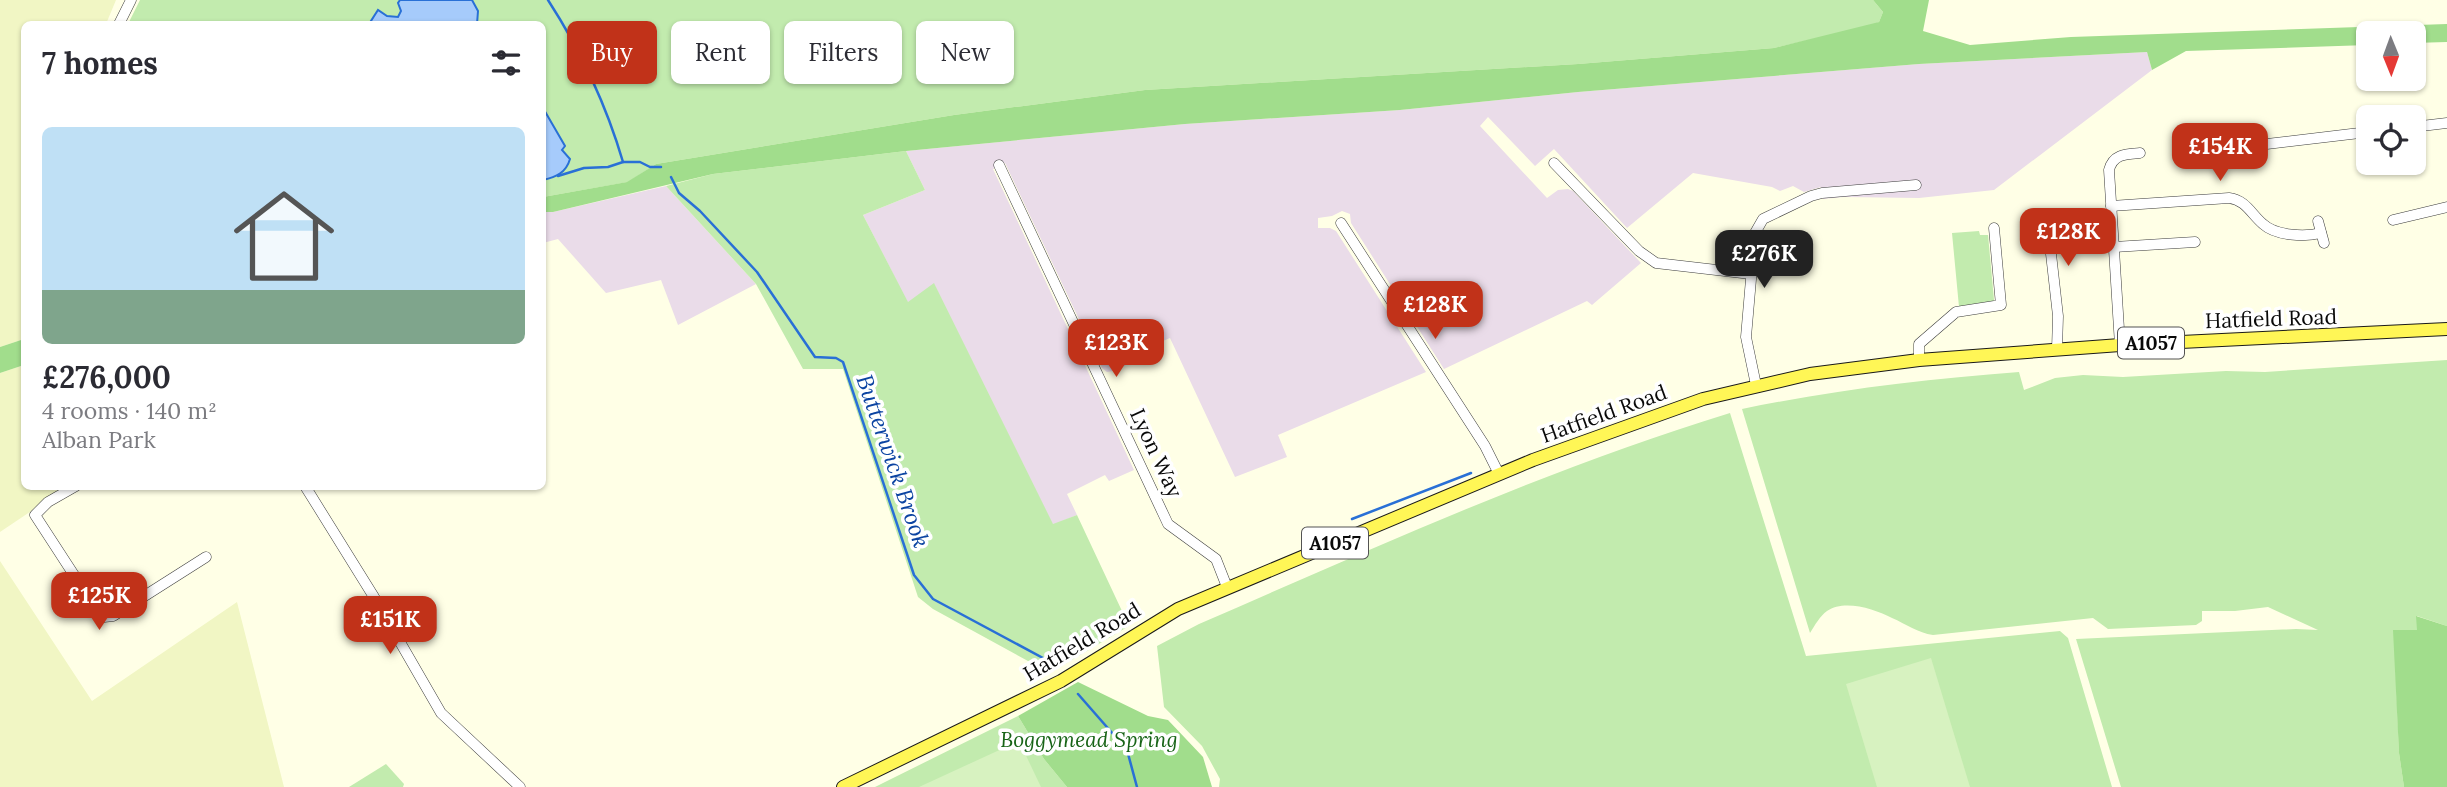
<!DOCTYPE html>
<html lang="en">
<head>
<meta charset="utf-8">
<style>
  :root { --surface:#fff; --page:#f2f2f3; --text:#2b2b33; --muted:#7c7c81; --accent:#c13219 }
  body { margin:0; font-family:Lora,serif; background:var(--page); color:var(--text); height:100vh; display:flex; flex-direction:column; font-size:26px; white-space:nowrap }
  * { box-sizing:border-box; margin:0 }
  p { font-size:23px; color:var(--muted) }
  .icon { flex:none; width:38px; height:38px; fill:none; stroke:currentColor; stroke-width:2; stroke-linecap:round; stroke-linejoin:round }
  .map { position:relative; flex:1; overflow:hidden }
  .sheet { position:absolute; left:21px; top:21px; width:525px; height:469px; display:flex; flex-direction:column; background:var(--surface); border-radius:10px; box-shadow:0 2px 5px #0004 }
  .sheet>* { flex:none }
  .banner { position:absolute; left:567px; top:21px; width:665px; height:63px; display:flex; gap:14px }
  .needle { width:46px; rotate:179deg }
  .buttons { position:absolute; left:2356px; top:21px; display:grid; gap:14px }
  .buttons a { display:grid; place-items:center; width:70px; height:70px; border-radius:10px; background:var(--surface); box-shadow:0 2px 5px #0004; font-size:35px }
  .price { position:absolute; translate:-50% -60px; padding:0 16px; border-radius:14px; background:var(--accent); color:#fff; font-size:23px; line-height:46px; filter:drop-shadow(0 2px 4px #0008) }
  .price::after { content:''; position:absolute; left:50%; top:42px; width:21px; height:16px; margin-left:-10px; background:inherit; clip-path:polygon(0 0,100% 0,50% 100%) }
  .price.selected { background:#222; color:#fff }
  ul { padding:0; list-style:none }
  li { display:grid; align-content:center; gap:14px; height:371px; padding:0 21px }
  li span { display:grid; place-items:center; height:217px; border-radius:10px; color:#555 }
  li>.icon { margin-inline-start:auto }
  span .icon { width:126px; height:126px; fill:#fffc; stroke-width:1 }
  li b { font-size:30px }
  h2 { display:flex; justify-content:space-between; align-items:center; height:84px; padding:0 21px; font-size:30px }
  .pill { padding:0 24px; border-radius:10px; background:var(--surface); box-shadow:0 2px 5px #0004; font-size:24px; line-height:63px }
  .pill.selected { background:var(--accent); color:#fff }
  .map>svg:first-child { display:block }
</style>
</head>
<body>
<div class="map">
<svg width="2447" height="787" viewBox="0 0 2447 787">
  <rect width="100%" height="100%" fill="#ffffe6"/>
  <!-- industrial -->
  <g fill="#eadce9">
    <path d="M 2147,52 L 2152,70 L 1994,190 L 1919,198 L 1844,197 L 1823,199 L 1821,187 L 1804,192 L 1793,186 L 1780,191 L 1772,187 L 1693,173 L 1627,228 L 1554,149 L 1535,166 L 1488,117 L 1480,126 L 1547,198 L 1558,190 L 1568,189 L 1573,191 L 1641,263 L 1592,305 L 1587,301 L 1444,369 L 1351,223 L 1350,214 L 1342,211 L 1332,216 L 1318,218 L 1318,228 L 1330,228 L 1336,231 L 1426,372 L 1278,435 L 1287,457 L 1235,477 L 1170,338 L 1146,348 L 1149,354 L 1113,371 L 1107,372 L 1102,368 L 1005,163 L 993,169 L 1134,470 L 1109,481 L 1105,475 L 1067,494 L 1077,515 L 1053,525 L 934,284 L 908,303 L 863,215 L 925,190 L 906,151 L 1185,124 L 1400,110 L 1578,92 L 1919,64 Z"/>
    <path d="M 666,186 L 756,284 L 678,325 L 661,280 L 606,293 L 558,239 L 543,243 L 542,212 L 553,212 Z"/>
  </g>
  <!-- farmland -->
  <g fill="#f1f6c4">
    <path d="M 0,0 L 116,0 L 106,24 L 24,24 L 24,339 L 0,347 Z"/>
    <path d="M 24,365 L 24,486 L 67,487 L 0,532 L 0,373 Z"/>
    <path d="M 0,561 L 92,701 L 237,602 L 284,787 L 0,787 Z"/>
  </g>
  <!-- green -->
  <g fill="#c2ebae">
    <path d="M 140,0 L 1873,0 L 1883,12 L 1879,22 L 1871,26 L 1774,48 L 1578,64 L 1145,90 L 954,115 L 656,164 L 628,182 L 543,197 L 542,24 L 128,24 Z"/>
    <path d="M 906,151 L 925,190 L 863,215 L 908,302 L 934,283 L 1053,524 L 1077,515 L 1129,626 L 1050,673 L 933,609 L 918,597 L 843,369 L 803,369 L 756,284 L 666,186 L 713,174 Z"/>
    <path d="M 1979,231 L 1980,235 L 1988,235 L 1994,300 L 1991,303 L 1959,307 L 1952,233 Z"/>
    <path d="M 2447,360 L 2447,626 L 2417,616 L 2417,630 L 2394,630 L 2399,753 L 2404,787 L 2121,787 L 2076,639 L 2296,629 L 2318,630 L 2268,607 L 2235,611 L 2202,611 L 2202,621 L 2196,625 L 2108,629 L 2093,618 L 1933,635 C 1918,633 1906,624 1892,618 C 1875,609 1844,599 1827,611 C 1820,616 1815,625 1810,633 L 1742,409 C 1833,390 1926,379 2019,372 L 2024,390 L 2055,378 L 2083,375 L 2123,377 L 2226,371 L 2265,372 Z"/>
    <path d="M 1730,413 L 1806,656 L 2060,631 L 2068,638 L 2112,787 L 1219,787 L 1220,779 L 1202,746 L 1164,707 L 1157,646 L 1199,624 C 1374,548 1547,469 1730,413 Z"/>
    <path d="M 1018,716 L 1044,759 L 1067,787 L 875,787 Z"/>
    <path d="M 386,764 L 404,784 L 403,787 L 349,787 Z"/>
  </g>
  <!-- forest -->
  <g fill="#a1dd8c">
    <path d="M 1873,0 L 1929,0 L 1923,31 L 1970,45 L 2071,37 L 2447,24 L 2447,42 L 2413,43 L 2413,33 L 2368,33 L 2368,45 L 2186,51 L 2152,70 L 2147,52 L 1919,64 L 1578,92 L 1400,110 L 1185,124 L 906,151 L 713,174 L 553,212 L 543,212 L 543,197 L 627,182 L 656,164 L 954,115 L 1145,90 L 1578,64 L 1774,48 L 1879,22 L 1883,12 Z"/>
    <path d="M 24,339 L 24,365 L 0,373 L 0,347 Z"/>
    <path d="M 2416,616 L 2447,626 L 2447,787 L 2404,787 L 2399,753 L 2393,630 L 2417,630 Z"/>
    <path d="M 1078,682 L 1148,716 L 1168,720 L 1203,757 L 1212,787 L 1067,787 L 1044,759 L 1018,716 Z"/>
  </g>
  <!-- pitch -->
  <g fill="#d7f2c0">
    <path d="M 1931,658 L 1970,787 L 1877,787 L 1846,684 Z"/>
    <path d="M 1019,741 L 1041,787 L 919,787 Z"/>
  </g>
  <!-- water -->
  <g fill="#a6cbfb" stroke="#2970d6" stroke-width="2">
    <path d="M 400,0 L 472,0 L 478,11 L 477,24 L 369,24 L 378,10 L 387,16 L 398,17 L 401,11 L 398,3 Z"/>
    <path d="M 543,108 L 565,146 L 562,150 L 570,159 C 566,173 556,177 543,180 Z"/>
  </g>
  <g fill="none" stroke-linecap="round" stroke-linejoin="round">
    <!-- stream -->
    <g stroke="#2970d6" stroke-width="2.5">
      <path d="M 548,0 C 581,51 606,104 623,162"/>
      <path d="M 558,176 L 584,168 L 608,167 L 623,162 L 640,162 L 650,167 L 661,167"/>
      <path d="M 671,177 L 679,193 L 700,211 L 757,272 L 815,357 L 836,358 L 843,362 L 914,575 L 933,599 L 1056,665"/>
      <path d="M 1352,519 L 1471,473"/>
      <path d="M 1078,694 L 1127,750 L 1137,787"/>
    </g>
    <!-- minor casing -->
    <g stroke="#3c3c3c" stroke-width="11">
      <g id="minor">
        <path d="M 119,24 L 131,0"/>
        <path d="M 2413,127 L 2447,123"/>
        <path d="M 2250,146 L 2368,132"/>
        <path d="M 1554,163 L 1639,251 L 1656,263 L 1751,274"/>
        <path d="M 999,165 L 1168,524 L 1216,559 L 1227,587"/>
        <path d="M 2111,206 L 2229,198 C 2246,200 2251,214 2263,224 C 2276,236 2305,237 2321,233"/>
        <path d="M 2393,220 L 2447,207"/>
        <path d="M 2318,221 L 2324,243"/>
        <path d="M 1341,223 L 1485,446 L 1499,474"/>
        <path d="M 2029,243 L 2036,238 L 2042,239 L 2050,245 L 2058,316 L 2057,349"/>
        <path d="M 2114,247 L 2195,242"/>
        <path d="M 2120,345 L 2109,170 C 2113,154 2126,154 2140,153"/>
        <path d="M 1919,360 L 1919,344 L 1956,312 L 2001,305 L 1994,228"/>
        <path d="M 1756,385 L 1746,337 L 1755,233 L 1763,219 L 1811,196 L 1822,193 L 1916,185"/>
        <path d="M 76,486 L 48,502 L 35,515 L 100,615 L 104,617 L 113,616 L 206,557"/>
        <path d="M 305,486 L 374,597 L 441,713 L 520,787"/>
      </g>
    </g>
    <!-- major casing -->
    <g stroke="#1a1a1a" stroke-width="14">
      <path id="major" d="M 843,787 L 1061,681 L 1178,609 L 1533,460 L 1703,399 L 1810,374 L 1919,360 L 2120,345 L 2447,329"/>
    </g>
    <!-- minor -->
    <use href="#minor" stroke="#fff" stroke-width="10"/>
    <!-- major -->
    <use href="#major" stroke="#fff656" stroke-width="12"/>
  </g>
  <g text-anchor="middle" stroke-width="7" stroke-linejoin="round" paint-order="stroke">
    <!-- shield labels -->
    <g fill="#fff" stroke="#535353" stroke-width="2">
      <rect x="2118" y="327.5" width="66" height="31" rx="5"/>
      <rect x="1302" y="527.5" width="66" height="31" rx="5"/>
    </g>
    <g font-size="19" font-weight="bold" fill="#090909">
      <text x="2151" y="350">A1057</text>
      <text x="1335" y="550">A1057</text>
    </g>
    <!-- street labels -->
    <g font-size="21" fill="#090909" stroke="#fff">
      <text transform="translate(2271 319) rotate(-2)" y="7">Hatfield Road</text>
      <text transform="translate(1604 414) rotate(-20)" y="7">Hatfield Road</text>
      <text transform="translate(1156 453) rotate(65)" y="7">Lyon Way</text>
      <text transform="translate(1082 642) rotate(-31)" y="7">Hatfield Road</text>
    </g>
    <!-- park labels -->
    <g font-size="21" font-style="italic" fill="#186417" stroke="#fff">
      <text x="1089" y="747">Boggymead Spring</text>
    </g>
    <!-- water labels -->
    <g font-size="23" font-style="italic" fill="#0c44a2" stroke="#fff">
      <text transform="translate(893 461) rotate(71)" y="8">Butterwick Brook</text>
    </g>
  </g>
</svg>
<div class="buttons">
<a><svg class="needle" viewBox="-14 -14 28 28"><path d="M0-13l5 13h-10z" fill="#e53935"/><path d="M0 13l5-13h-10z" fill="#7c7c81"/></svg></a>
<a><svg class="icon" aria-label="locate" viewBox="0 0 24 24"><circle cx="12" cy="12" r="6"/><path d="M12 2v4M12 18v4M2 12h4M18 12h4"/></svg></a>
</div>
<b class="price" style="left:2220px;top:183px">£154K</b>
<b class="price" style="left:2068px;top:268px">£128K</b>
<b class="price selected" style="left:1764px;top:290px">£276K</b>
<b class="price" style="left:1435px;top:341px">£128K</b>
<b class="price" style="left:1116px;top:379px">£123K</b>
<b class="price" style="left:99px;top:632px">£125K</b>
<b class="price" style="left:390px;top:656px">£151K</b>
<div class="banner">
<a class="pill selected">Buy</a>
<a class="pill">Rent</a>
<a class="pill">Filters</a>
<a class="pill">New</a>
</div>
<section class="sheet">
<h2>7 homes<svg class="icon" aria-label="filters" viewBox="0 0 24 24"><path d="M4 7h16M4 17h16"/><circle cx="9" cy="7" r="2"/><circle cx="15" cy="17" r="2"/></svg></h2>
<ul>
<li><span style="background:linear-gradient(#bfe0f5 75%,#7fa58c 0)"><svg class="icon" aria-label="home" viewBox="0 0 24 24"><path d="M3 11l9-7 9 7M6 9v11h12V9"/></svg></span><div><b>£276,000</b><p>4 rooms · 140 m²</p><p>Alban Park</p></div></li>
</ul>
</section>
</div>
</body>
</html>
